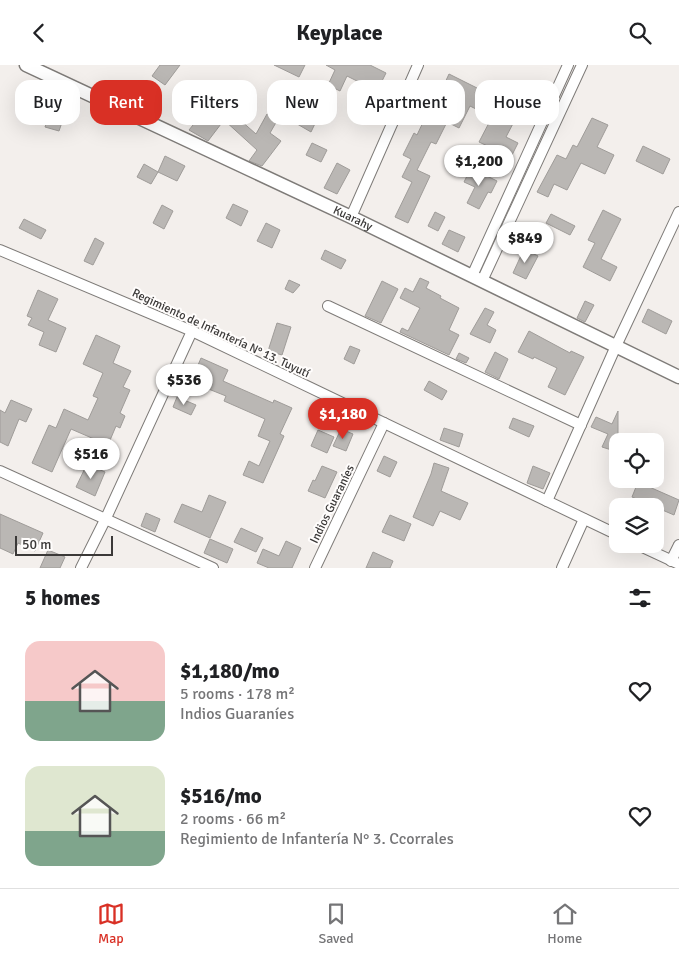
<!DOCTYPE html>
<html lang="en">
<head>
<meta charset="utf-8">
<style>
  :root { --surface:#fff; --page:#f6f6f6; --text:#202124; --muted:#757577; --line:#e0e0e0; --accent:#d93025 }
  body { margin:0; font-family:Signika,sans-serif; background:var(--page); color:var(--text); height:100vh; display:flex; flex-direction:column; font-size:19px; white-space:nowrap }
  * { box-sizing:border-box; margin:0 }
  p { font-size:16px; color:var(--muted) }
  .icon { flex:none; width:28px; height:28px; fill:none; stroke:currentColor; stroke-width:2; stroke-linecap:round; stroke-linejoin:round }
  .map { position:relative; height:503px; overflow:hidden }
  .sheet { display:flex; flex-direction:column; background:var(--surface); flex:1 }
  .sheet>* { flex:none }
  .guide { position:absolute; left:15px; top:15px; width:650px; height:45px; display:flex; gap:10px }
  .controls { position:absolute; left:609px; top:368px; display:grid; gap:10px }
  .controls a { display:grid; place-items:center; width:55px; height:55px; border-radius:10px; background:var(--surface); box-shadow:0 5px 20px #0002; font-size:25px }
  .scale { position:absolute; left:15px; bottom:12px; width:98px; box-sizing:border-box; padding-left:5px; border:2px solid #3b3938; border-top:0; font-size:14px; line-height:18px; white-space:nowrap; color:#3b3938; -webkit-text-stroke:4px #fffdfc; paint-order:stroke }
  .price { position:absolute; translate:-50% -42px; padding:0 11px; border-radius:18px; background:#fff; color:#222; font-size:16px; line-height:32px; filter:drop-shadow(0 1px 2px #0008) }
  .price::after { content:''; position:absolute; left:50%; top:30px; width:15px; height:11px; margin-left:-8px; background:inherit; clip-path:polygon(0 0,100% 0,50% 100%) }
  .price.active { background:var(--accent); color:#fff }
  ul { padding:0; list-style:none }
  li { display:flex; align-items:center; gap:15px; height:125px; padding:0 25px }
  li span { display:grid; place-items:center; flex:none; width:140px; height:100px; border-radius:15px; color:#555 }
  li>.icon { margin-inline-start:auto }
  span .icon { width:60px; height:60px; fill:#fffc; stroke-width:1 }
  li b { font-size:21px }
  h2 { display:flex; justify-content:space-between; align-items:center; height:60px; padding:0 25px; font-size:21px }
  .pill { padding:0 18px; border-radius:15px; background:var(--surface); box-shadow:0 5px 20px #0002; font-size:18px; line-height:45px }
  .pill.active { background:var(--accent); color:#fff }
  header { display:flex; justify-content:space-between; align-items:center; height:65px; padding:0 25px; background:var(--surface); font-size:22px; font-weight:700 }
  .menu { display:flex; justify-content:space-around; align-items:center; height:70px; border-top:1px solid var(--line); background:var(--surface); font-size:14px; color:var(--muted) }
  .menu a { display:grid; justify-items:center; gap:2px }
  .menu .active { color:var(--accent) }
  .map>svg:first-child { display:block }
</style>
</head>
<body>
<header><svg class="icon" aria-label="back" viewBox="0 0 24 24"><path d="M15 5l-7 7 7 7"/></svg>Keyplace<svg class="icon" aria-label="search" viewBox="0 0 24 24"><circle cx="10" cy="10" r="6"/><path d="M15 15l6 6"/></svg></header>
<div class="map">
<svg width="679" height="503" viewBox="0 0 679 503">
  <rect width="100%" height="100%" fill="#f3efec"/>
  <!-- building -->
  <g fill="#bab7b4" stroke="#9f9c99">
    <path d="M 160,0 L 180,0 L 165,20 L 152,11 Z"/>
    <path d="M 274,0 L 305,0 L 299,12 Z"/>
    <path d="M 326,0 L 370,0 L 386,8 L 377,26 L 347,11 L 340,26 L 328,20 L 335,5 Z"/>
    <path d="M 449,9 L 477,23 L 475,28 L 518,49 L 506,72 L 518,78 L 511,92 L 479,77 L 492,52 L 470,41 L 459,63 L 447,57 L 436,79 L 431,77 L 417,105 L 430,111 L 408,158 L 395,152 L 412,117 L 402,112 L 411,94 L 403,90 L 414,68 L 417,70 L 426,51 L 427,51 L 437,35 Z"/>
    <path d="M 282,29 L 307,42 L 308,40 L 321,46 L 311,67 L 273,45 Z"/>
    <path d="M 54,35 L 68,40 L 59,66 L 45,62 Z"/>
    <path d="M 212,36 L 239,54 L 256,69 L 267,49 L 278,54 L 270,68 L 281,76 L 262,101 L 249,96 L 257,85 L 224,55 L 208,76 L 189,65 Z"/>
    <path d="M 592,53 L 608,60 L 597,82 L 614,90 L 605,109 L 581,98 L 567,125 L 554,119 L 548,132 L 537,127 L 557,90 L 566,94 L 573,80 L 577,82 Z"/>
    <path d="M 312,78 L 327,85 L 321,97 L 306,90 Z"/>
    <path d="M 643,81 L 670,94 L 663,109 L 636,96 Z"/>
    <path d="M 165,91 L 185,101 L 177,116 L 158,107 Z"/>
    <path d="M 337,98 L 350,105 L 337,129 L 324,123 Z"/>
    <path d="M 144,99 L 158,107 L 151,119 L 137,112 Z"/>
    <path d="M 471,103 L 497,116 L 491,128 L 488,127 L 479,144 L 467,138 L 475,122 L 464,117 Z"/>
    <path d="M 233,139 L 248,146 L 241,161 L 226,153 Z"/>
    <path d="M 162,140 L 173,146 L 164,164 L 153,158 Z"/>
    <path d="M 603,145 L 621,154 L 601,194 L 617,202 L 610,216 L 583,202 L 595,178 L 588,175 Z"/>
    <path d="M 435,147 L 445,152 L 438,166 L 428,161 Z"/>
    <path d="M 551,149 L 575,161 L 570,170 L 546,158 Z"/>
    <path d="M 24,154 L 46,165 L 41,174 L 19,163 Z"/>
    <path d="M 266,158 L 280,165 L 272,183 L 257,176 Z"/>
    <path d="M 449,165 L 465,172 L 458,187 L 442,179 Z"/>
    <path d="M 95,173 L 104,178 L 93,200 L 84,196 Z"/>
    <path d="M 524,184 L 538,191 L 526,214 L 513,208 Z"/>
    <path d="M 325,185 L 346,195 L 341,204 L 321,194 Z"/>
    <path d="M 420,213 L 429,217 L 426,223 L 441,231 L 440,233 L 459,243 L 449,265 L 459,270 L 449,290 L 400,267 L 402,263 L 408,266 L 420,243 L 400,233 L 405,223 L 413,227 Z"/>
    <path d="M 289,215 L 300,220 L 293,228 L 285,224 Z"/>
    <path d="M 382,216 L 398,224 L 381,258 L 365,251 Z"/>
    <path d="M 38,225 L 58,234 L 48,255 L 66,263 L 56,287 L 39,280 L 44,267 L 28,260 L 32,253 L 27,251 Z"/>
    <path d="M 585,236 L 594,240 L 585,257 L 577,253 Z"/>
    <path d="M 485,243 L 494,247 L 487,260 L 496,265 L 490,278 L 470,269 Z"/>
    <path d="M 648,244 L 672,256 L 666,269 L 642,257 Z"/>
    <path d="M 277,258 L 291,262 L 282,290 L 268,286 Z"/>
    <path d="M 529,266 L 570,288 L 571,286 L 584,292 L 565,330 L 548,322 L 557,303 L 534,292 L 533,294 L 518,287 Z"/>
    <path d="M 96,270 L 120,281 L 113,298 L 131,306 L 123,322 L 130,325 L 120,348 L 125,351 L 120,363 L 116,361 L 108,380 L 71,364 L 52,407 L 32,398 L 49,360 L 56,363 L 64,344 L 88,355 L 98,333 L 93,331 L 103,308 L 83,299 Z"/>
    <path d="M 350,281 L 360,285 L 354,299 L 344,294 Z"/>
    <path d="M 495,287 L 508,294 L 499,314 L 485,307 Z"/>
    <path d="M 459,288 L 469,293 L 466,298 L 456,294 Z"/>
    <path d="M 201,293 L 228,305 L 223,316 L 273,338 L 274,335 L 292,343 L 280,369 L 284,371 L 263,418 L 243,410 L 249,396 L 259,401 L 270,376 L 258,371 L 265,354 L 224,336 L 226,331 L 206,323 L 208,318 L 193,312 Z"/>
    <path d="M 429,316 L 447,326 L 442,335 L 424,325 Z"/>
    <path d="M 177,332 L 196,340 L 191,350 L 173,342 Z"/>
    <path d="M 11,335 L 32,344 L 26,357 L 19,354 L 8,381 L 0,377 L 0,345 L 5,348 Z"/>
    <path d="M 618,346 L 618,387 L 602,382 L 608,369 L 591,362 L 596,352 L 612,359 Z"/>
    <path d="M 513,353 L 534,361 L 529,372 L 509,363 Z"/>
    <path d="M 444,363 L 463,369 L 459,382 L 440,375 Z"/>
    <path d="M 341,364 L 353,369 L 346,386 L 333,381 Z"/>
    <path d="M 318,365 L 334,372 L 327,388 L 311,381 Z"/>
    <path d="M 384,391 L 397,397 L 390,412 L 377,406 Z"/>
    <path d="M 434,398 L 449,403 L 441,426 L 468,438 L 460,455 L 440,446 L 433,461 L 413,452 L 431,409 Z"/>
    <path d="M 87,399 L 105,407 L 95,431 L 76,422 Z"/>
    <path d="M 322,401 L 337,407 L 325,433 L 308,426 L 313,415 L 315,416 Z"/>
    <path d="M 533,401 L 550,408 L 543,424 L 527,418 Z"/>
    <path d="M 638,417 L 679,435 L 674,450 L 632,432 Z"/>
    <path d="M 209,430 L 226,437 L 210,473 L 174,457 L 182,439 L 202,447 Z"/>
    <path d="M 146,448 L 160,454 L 155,467 L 141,461 Z"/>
    <path d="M 0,449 L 43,468 L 35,486 L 18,478 L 13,489 L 0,483 Z"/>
    <path d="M 390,450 L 411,459 L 404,476 L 382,467 Z"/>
    <path d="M 241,463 L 263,473 L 256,487 L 234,477 Z"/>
    <path d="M 210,474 L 233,484 L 227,498 L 204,488 Z"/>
    <path d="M 286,476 L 301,483 L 292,503 L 269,503 L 257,498 L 263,484 L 279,491 Z"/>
    <path d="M 48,485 L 65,492 L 60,503 L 40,503 Z"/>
    <path d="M 373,487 L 393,496 L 390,503 L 366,503 Z"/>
  </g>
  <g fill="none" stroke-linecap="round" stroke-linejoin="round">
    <!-- minor casing -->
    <g stroke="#7e7b78" stroke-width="12">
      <g id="minor">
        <path d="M 351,152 L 418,0"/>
        <path d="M 0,185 L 192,266 L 618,470"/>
        <path d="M 472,211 L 568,0"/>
        <path d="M 482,216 L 582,0"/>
        <path d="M 328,241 L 581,360"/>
        <path d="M 0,406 L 213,503"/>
        <path d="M 547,436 L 616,281 L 679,147"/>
        <path d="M 636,479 L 679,499"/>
        <path d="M 671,496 L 679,480"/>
        <path d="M 81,503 L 106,453 L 192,266"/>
        <path d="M 315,503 L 384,358"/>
        <path d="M 562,503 L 584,454"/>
      </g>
    </g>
    <!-- tertiary casing -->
    <g stroke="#7e7b78" stroke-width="15">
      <g id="tertiary">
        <path id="s1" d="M 26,0 L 351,152 L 679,312"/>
      </g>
    </g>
    <!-- minor -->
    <use href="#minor" stroke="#fff" stroke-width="10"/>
    <!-- tertiary -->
    <use href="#tertiary" stroke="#fff" stroke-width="12"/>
  </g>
  <g text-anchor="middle" stroke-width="4" stroke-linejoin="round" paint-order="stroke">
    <!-- street labels -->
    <g font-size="12" fill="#3b3938" stroke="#fffdfc">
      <text dy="4" stroke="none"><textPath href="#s1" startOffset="361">Kuarahy</textPath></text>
      <text transform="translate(221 268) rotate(25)" y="4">Regimiento de Infantería N° 13. Tuyutí</text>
      <text transform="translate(332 439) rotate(-64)" y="4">Indios Guaraníes</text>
    </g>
  </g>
</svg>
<div class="controls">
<a><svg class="icon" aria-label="locate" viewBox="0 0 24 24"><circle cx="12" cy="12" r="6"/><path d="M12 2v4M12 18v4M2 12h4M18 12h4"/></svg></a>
<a><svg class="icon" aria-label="layers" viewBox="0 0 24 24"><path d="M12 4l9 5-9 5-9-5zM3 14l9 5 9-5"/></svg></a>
</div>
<div class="scale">50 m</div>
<b class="price" style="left:479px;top:122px">$1,200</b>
<b class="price" style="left:525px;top:199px">$849</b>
<b class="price" style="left:184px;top:341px">$536</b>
<b class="price active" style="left:343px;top:375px">$1,180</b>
<b class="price" style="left:91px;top:415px">$516</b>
<div class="guide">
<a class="pill">Buy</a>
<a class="pill active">Rent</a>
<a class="pill">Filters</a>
<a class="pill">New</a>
<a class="pill">Apartment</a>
<a class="pill">House</a>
</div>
</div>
<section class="sheet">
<h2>5 homes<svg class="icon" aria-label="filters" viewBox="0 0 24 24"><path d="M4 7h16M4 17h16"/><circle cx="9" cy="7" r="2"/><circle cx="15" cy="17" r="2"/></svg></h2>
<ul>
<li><span style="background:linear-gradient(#f6c9c9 60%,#7fa58c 0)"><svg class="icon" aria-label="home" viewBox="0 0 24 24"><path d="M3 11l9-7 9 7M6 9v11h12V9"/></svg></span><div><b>$1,180/mo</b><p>5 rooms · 178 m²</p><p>Indios Guaraníes</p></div><svg class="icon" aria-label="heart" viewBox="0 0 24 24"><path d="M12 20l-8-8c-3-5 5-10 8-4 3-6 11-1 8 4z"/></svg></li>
<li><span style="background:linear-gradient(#dfe7d0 65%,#7fa58c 0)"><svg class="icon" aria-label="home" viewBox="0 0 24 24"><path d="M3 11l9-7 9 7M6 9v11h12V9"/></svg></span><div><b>$516/mo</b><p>2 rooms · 66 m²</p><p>Regimiento de Infantería N° 3. Ccorrales</p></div><svg class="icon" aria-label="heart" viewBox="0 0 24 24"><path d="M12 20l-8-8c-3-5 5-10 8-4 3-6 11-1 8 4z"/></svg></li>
</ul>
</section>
<nav class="menu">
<a class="active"><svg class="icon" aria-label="map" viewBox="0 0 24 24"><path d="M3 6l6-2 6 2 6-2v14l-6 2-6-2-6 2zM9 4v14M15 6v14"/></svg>Map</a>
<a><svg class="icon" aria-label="saved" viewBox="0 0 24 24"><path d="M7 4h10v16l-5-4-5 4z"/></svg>Saved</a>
<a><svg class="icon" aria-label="home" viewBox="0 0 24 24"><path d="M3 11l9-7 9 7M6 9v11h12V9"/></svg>Home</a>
</nav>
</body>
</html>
